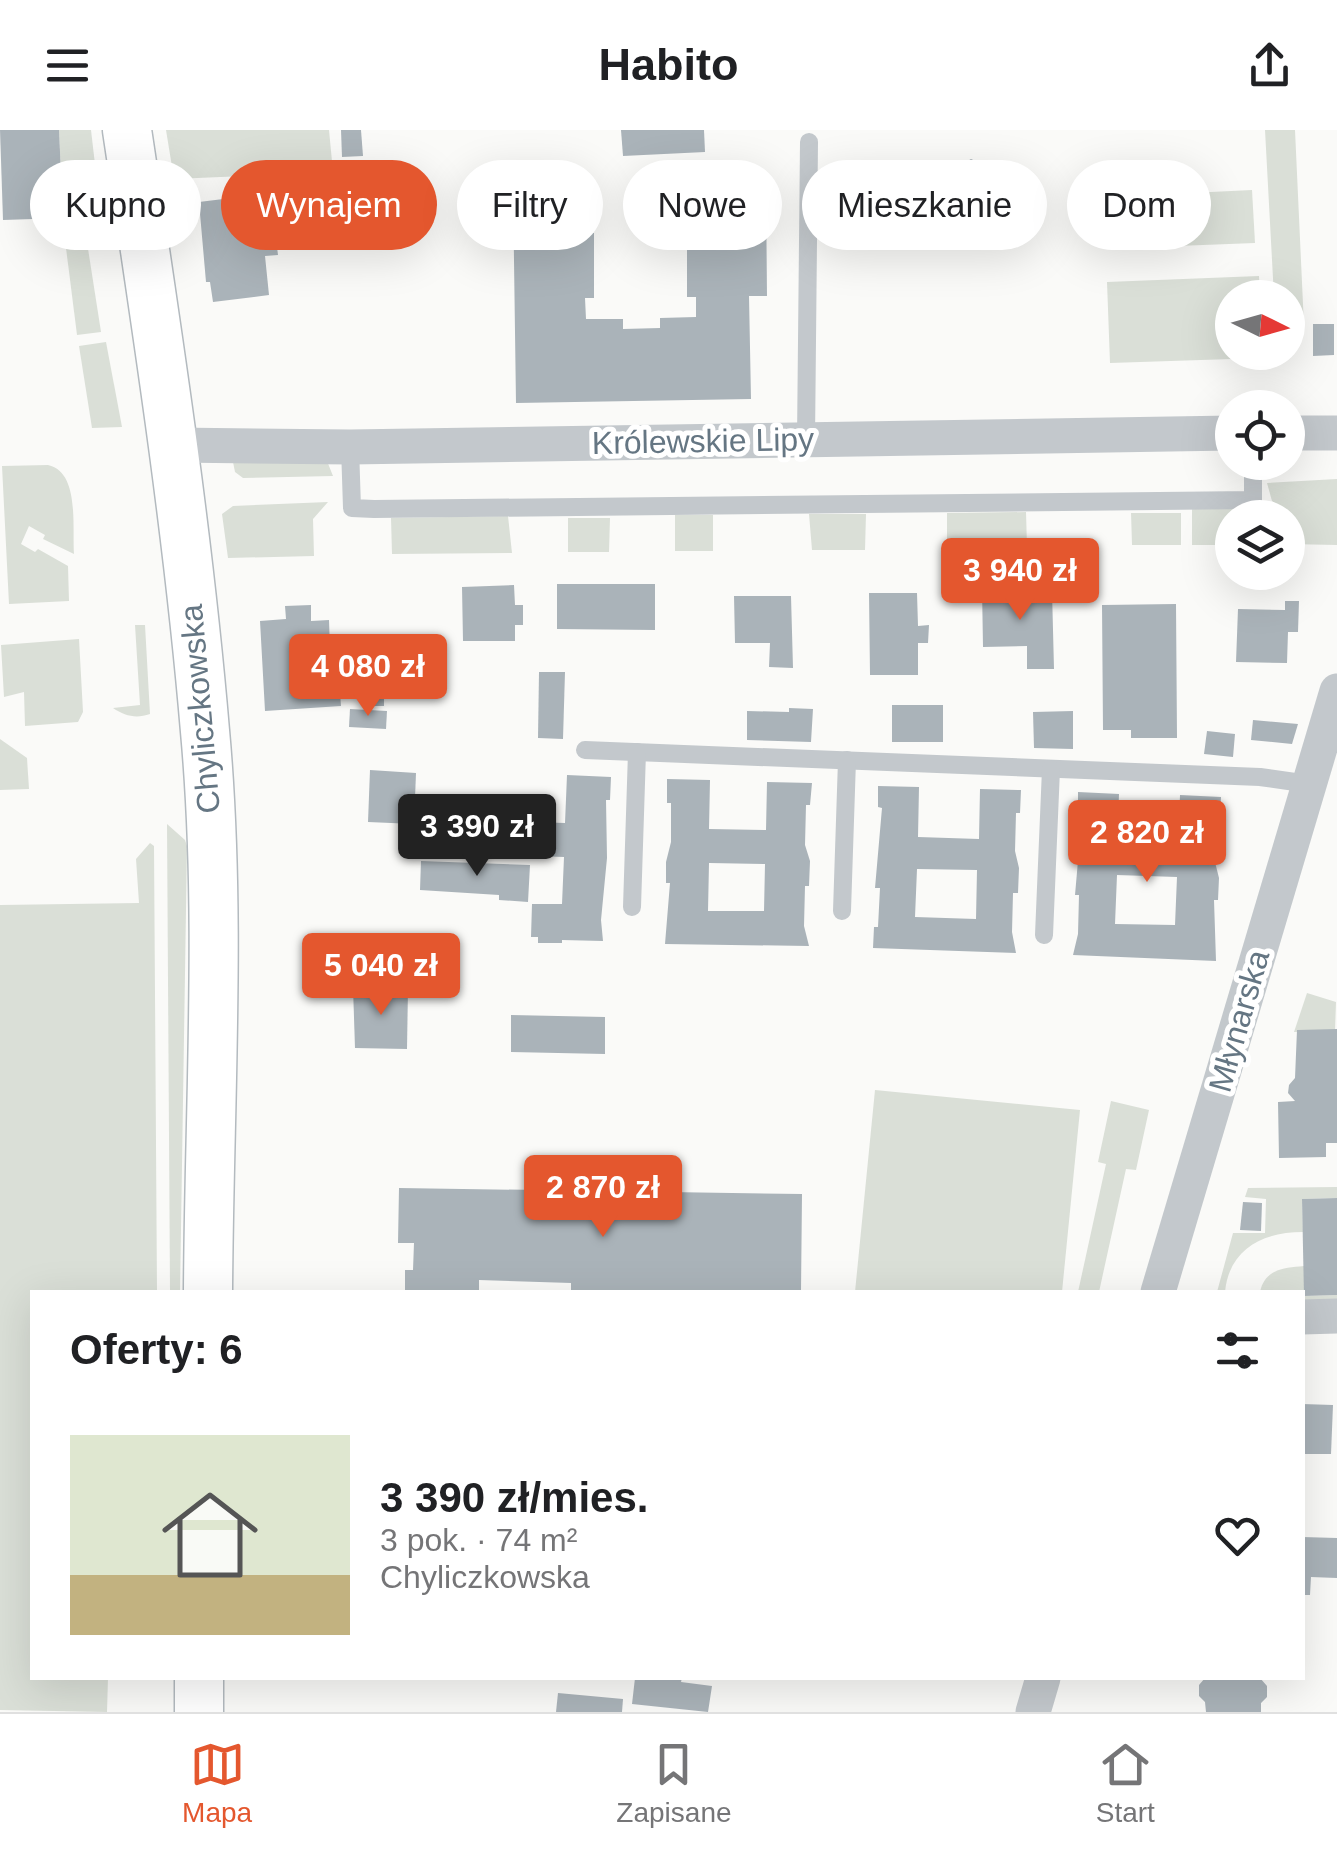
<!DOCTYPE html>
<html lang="pl">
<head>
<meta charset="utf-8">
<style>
  :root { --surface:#fff; --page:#f2f2f2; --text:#202124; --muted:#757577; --line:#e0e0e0; --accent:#e4572e }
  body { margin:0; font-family:Helvetica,sans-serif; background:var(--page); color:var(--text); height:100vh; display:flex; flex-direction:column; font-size:38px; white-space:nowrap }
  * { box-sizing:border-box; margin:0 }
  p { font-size:32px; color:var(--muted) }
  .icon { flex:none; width:55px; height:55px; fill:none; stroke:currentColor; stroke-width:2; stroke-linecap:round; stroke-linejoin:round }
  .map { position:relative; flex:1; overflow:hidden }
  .details { position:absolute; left:30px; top:1160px; width:1275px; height:390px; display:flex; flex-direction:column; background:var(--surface); border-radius:0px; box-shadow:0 10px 40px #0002 }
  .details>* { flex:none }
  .guide { position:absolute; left:30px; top:30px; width:1278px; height:90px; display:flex; gap:20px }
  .needle { width:65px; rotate:95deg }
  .fabs { position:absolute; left:1215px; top:150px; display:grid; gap:20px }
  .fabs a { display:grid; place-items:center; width:90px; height:90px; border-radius:50%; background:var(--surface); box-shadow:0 10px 40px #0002; font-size:50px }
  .price { position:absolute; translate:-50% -85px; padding:0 22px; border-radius:10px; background:var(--accent); color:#fff; font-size:32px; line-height:65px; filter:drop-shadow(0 2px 5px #0008) }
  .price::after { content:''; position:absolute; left:50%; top:60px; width:30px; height:22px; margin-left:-15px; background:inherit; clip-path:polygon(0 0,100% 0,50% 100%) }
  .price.current { background:#222; color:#fff }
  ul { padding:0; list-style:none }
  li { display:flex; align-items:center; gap:30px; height:250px; padding:0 40px }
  li span { display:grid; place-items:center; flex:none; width:280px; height:200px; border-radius:0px; color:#555 }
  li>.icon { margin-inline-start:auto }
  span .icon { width:120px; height:120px; fill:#fffc; stroke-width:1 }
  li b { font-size:42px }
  h2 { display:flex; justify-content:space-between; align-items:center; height:120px; padding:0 40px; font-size:42px }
  .tag { padding:0 35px; border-radius:45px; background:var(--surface); box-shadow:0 10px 40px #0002; font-size:35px; line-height:90px }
  .tag.current { background:var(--accent); color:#fff }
  header { display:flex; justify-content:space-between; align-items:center; height:130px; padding:0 40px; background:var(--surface); font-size:45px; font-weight:600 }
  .tab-bar { display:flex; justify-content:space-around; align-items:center; height:140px; border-top:2px solid var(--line); background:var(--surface); font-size:28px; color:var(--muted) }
  .tab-bar a { display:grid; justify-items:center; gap:5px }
  .tab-bar .current { color:var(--accent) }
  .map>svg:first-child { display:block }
</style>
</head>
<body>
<header><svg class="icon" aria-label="menu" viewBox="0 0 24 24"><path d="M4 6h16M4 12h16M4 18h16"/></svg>Habito<svg class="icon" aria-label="share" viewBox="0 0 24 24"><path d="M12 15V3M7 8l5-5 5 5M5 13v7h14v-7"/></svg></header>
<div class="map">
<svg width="1337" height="1582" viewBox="0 0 1337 1582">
  <rect width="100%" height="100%" fill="#fafaf8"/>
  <!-- green -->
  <g fill="#dadfd7">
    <path d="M 59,0 L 91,0 L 101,86 L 63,88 Z"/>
    <path d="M 166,0 L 329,0 L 333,42 L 174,49 Z"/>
    <path d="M 1265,0 L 1295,0 L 1304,196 L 1288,197 L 1288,168 L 1274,167 Z"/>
    <path d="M 1252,60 L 1255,113 L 1151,117 L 1149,65 Z"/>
    <path d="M 86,106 L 101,202 L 77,205 L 65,110 Z"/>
    <path d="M 1259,146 L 1260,167 L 1232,168 L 1232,222 L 1262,223 L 1262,228 L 1110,233 L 1107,152 Z"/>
    <path d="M 106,212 L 122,297 L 92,298 L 79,216 Z"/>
    <path d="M 327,331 L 333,346 L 243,348 L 235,342 L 233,332 Z"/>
    <path d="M 48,335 C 80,342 72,397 74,424 L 43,409 L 45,405 L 29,396 L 21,414 L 35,422 L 38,419 L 68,436 L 69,471 L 9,474 L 2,336 Z"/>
    <path d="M 1337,349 L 1337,415 L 1288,414 L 1288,388 L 1279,387 L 1278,376 L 1272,371 L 1267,353 Z"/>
    <path d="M 328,372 L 313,389 L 314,426 L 228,428 L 222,384 L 233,376 Z"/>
    <path d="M 1192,379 L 1242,379 L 1242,387 L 1232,388 L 1232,415 L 1192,415 Z"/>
    <path d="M 1026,382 L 1027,416 L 947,417 L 947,383 Z"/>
    <path d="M 1131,383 L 1181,383 L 1181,415 L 1132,415 Z"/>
    <path d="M 809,384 L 866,384 L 865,420 L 812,420 Z"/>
    <rect x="675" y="385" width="38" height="36"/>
    <path d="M 508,386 L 512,423 L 392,424 L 391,388 Z"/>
    <path d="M 568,388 L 610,388 L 609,422 L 568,422 Z"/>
    <path d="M 135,495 L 145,495 L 150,584 C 136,589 125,586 113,578 L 140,575 Z"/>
    <path d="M 79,509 L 83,582 L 78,592 L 25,596 L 24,562 L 4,567 L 1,515 Z"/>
    <path d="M 0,609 L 27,628 L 29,659 L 0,660 Z"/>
    <path d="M 167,694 L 185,710 L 187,716 L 180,1162 L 170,1162 Z"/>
    <path d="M 150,713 L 154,716 L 157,1162 L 32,1162 L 32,1548 L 108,1548 L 107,1582 L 0,1580 L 0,775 L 139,773 L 136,729 Z"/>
    <path d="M 1307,863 L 1336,872 L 1335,901 L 1294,902 Z"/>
    <path d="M 875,960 L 1080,980 L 1062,1162 L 855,1162 Z"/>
    <path d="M 1111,971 L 1149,980 L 1136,1040 L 1126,1039 L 1099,1162 L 1078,1162 L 1106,1034 L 1098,1032 Z"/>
    <path d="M 1337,1057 L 1337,1068 L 1302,1069 L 1303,1102 C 1263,1102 1229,1119 1225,1162 L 1217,1162 L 1233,1103 L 1265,1103 L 1266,1069 L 1245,1067 L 1248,1058 Z"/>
    <path d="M 1304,1136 L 1304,1166 L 1337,1165 L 1337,1176 L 1303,1176 L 1302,1162 L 1260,1162 C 1265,1139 1283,1138 1304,1136 Z"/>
  </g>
  <!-- building -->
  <g fill="#aab3b9" fill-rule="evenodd">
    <path d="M 0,0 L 59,0 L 63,88 L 3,90 Z"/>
    <path d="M 341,0 L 361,0 L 363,26 L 342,27 Z"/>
    <path d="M 621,0 L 704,0 L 705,22 L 623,26 Z"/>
    <path d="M 971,29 L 984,35 L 984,49 L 972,57 L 959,50 L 959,36 Z"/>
    <path d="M 333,42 L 334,63 L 288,65 L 287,44 Z"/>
    <path d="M 705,57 L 766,57 L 767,166 L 749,166 L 751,269 L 516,273 L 513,59 L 575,59 L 575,90 L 585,91 L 584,103 L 594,103 L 594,168 L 585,168 L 586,189 L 623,189 L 623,199 L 660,198 L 660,188 L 696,187 L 696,167 L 687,167 L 687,102 L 695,102 L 695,89 L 705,89 Z"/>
    <path d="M 256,65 L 261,103 L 275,101 L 278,125 L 265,126 L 269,165 L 213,172 L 210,152 L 206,152 L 199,72 Z"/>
    <path d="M 1313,194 L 1334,194 L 1334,225 L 1313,226 Z"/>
    <path d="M 557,454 L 655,454 L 655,500 L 557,499 Z"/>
    <path d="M 514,455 L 515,475 L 523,475 L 523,495 L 515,495 L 515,511 L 463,511 L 462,457 Z"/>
    <path d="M 982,458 L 1052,461 L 1054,539 L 1027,539 L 1027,516 L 983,517 Z"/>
    <path d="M 869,463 L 917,463 L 918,496 L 929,495 L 928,513 L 918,513 L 918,545 L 870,545 Z"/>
    <path d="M 734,466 L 791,466 L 793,538 L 769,537 L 770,513 L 735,513 Z"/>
    <path d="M 1285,471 L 1299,471 L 1298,502 L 1288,502 L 1287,533 L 1236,532 L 1238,479 L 1285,480 Z"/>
    <path d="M 1176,474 L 1177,608 L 1131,608 L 1131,600 L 1103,600 L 1102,475 Z"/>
    <path d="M 311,475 L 311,491 L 329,490 L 330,519 L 316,520 L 318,535 L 338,534 L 341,576 L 265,581 L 260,491 L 286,489 L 285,476 Z"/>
    <path d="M 539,542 L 565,542 L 563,609 L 538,608 Z"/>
    <rect x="362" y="545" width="22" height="31"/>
    <rect x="892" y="575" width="51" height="37"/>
    <path d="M 789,578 L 813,579 L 811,612 L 747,610 L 747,581 L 789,582 Z"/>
    <path d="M 350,579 L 387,581 L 386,599 L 349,597 Z"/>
    <path d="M 1073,581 L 1073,619 L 1034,618 L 1033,582 Z"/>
    <path d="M 1253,590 L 1298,594 L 1292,614 L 1251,610 Z"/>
    <path d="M 1207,601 L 1235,604 L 1233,627 L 1204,624 Z"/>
    <path d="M 370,640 L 416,643 L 414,694 L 368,692 Z"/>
    <path d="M 567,645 L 611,647 L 610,670 L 606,670 L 607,728 L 601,790 L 603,811 L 562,810 L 562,813 L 538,813 L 538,807 L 531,807 L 532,774 L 562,774 L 564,727 L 534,726 L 535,692 L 565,693 Z"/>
    <path d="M 667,649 L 710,650 L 709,699 L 766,700 L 767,652 L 812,653 L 810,675 L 806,675 L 805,715 L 810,731 L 809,756 L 805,756 L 804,796 L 809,816 L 665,814 L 670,753 L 666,753 L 666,732 L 671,712 L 671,673 L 667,673 ZM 709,733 L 765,734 L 764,781 L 708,781 Z"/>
    <path d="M 878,656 L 919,657 L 918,707 L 979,709 L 980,659 L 1021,660 L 1020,683 L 1016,683 L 1015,721 L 1019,738 L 1018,763 L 1013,763 L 1012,802 L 1016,823 L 873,818 L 874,797 L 878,797 L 880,758 L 875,758 L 882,678 L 878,677 ZM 917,739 L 977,740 L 976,789 L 915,787 Z"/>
    <path d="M 1078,662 L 1119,664 L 1117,714 L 1178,715 L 1180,665 L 1221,667 L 1220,689 L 1216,689 L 1214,728 L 1219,748 L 1218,770 L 1214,770 L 1216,831 L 1073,825 L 1078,804 L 1079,765 L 1075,765 L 1082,685 L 1078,684 ZM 1117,745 L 1177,747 L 1175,795 L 1115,794 Z"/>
    <path d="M 503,680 L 532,681 L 531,716 L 497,715 L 498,699 L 502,700 Z"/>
    <path d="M 421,731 L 530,735 L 528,772 L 499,770 L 499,765 L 420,760 Z"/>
    <path d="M 353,857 L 408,858 L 407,919 L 355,918 Z"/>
    <path d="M 511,885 L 605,887 L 605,924 L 511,922 Z"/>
    <path d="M 1337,899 L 1337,1013 L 1326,1013 L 1326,1027 L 1279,1028 L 1278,972 L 1295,971 L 1288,963 L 1289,955 L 1295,948 L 1297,900 Z"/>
    <path d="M 399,1058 L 802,1064 L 801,1162 L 571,1162 L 571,1153 L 479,1150 L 479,1162 L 405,1162 L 405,1140 L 413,1140 L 414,1113 L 398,1113 Z"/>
    <path d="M 1337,1068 L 1337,1165 L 1304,1166 L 1302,1069 Z"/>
    <path d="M 1243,1072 L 1262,1073 L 1261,1101 L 1240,1100 Z"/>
    <path d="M 1302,1274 L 1333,1275 L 1331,1324 L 1302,1324 Z"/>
    <path d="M 1302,1407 L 1337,1408 L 1337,1448 L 1311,1447 L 1310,1465 L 1302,1465 Z"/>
    <path d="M 635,1548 L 682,1548 L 681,1552 L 712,1556 L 708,1582 L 632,1574 Z"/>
    <path d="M 1205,1548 L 1260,1548 L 1267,1556 L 1267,1567 L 1261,1573 L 1261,1582 L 1206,1582 L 1205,1572 L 1199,1566 L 1199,1555 Z"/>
    <path d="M 558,1563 L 623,1569 L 622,1582 L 556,1582 Z"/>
  </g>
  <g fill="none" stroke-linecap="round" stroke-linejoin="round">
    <!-- secondary casing -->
    <g stroke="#b3babf" stroke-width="51">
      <g id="secondary">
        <path d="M 127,0 C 157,200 188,400 205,601 C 222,787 209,976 208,1162"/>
        <path d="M 199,1582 L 199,1548"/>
      </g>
    </g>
    <!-- lane -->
    <g stroke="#c3c8cc" stroke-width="18">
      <path d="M 806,310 L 809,12"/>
      <path d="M 350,317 L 352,378 L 374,379 L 1253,370 L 1253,332"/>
      <path d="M 585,620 L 1260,647 L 1309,654"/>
      <path d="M 632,777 L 637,622"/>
      <path d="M 842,781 L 847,630"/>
      <path d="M 1044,805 L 1051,639"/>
    </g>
    <!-- street -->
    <g stroke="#c3c8cc" stroke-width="35">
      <path d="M 1288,303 L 1337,303"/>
      <path d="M 174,315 L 350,317 L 1232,303"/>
      <path d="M 1158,1162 L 1337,561"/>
      <path d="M 1302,1187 L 1337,1186"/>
      <path d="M 1033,1582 L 1043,1548"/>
    </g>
    <!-- secondary -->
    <use href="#secondary" stroke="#fff" stroke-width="48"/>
  </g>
  <g text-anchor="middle" stroke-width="10" stroke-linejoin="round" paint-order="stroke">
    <!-- street labels -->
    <g font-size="32" fill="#657683" stroke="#fff">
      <text transform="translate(703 311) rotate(-1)" y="11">Królewskie Lipy</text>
      <text transform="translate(200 579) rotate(-95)" y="11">Chyliczkowska</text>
      <text transform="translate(1239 891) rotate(-74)" y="11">Młynarska</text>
    </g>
  </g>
</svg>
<div class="fabs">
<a><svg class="needle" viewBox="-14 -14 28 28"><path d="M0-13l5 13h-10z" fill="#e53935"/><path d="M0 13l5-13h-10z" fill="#757577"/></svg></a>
<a><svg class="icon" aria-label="locate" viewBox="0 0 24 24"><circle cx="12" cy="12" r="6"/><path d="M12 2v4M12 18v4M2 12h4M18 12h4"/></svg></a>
<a><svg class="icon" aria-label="layers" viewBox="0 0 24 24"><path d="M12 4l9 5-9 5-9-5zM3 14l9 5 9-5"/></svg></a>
</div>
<b class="price" style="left:1020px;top:493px">3 940 zł</b>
<b class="price" style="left:368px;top:589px">4 080 zł</b>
<b class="price current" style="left:477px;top:749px">3 390 zł</b>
<b class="price" style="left:1147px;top:755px">2 820 zł</b>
<b class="price" style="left:381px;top:888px">5 040 zł</b>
<b class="price" style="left:603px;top:1110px">2 870 zł</b>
<div class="guide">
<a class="tag">Kupno</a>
<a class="tag current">Wynajem</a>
<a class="tag">Filtry</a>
<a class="tag">Nowe</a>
<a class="tag">Mieszkanie</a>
<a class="tag">Dom</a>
</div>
<section class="details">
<h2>Oferty: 6<svg class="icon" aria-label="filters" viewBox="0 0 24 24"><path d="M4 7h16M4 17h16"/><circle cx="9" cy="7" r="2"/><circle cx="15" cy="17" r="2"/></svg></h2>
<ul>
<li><span style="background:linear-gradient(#dfe7d0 70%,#c2b280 0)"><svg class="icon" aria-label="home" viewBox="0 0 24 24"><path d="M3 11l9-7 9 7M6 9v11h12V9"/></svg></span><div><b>3 390 zł/mies.</b><p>3 pok. · 74 m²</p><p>Chyliczkowska</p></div><svg class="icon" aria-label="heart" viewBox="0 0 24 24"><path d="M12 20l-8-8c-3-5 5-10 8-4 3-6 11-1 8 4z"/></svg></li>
</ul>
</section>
</div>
<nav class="tab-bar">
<a class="current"><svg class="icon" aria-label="map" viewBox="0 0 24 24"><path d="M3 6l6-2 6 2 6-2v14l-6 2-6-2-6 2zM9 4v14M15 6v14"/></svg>Mapa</a>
<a><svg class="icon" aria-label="saved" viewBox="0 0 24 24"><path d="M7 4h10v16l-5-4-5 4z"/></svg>Zapisane</a>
<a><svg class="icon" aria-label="home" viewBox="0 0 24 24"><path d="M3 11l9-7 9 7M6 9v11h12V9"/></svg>Start</a>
</nav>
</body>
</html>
